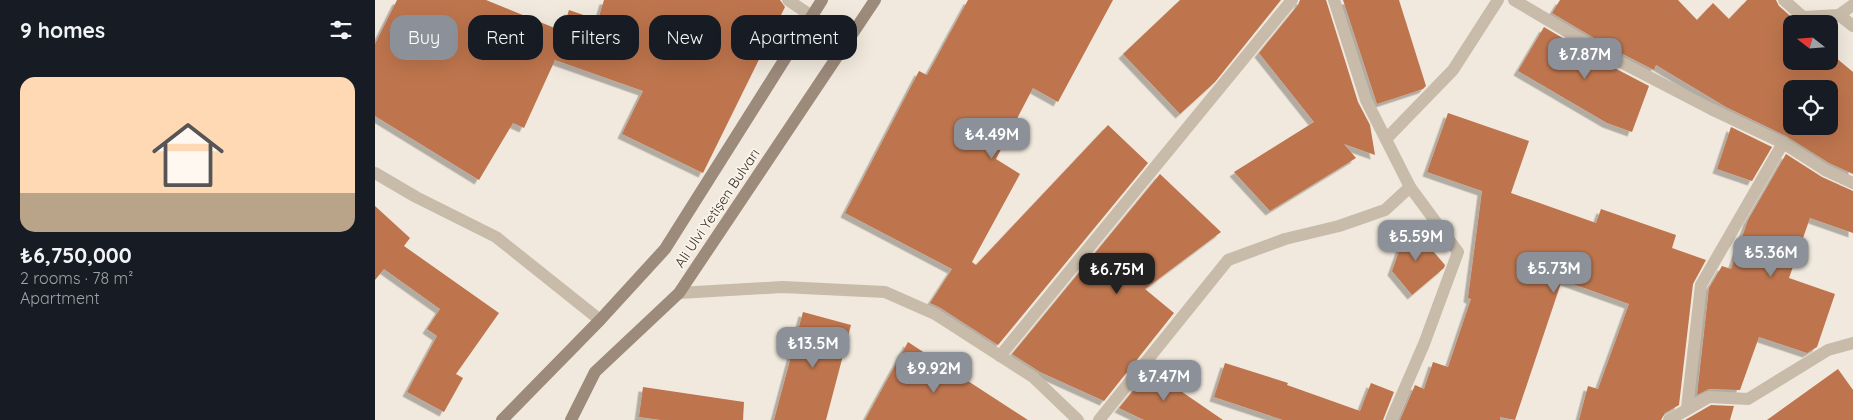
<!DOCTYPE html>
<html lang="en">
<head>
<meta charset="utf-8">
<style>
  :root { --surface:#171b24; --page:#20242c; --text:#f1f3f6; --muted:#9ea1a6; --line:#363941; --accent:#8c9099 }
  body { margin:0; font-family:Quicksand,sans-serif; background:var(--page); color:var(--text); height:100vh; display:flex; flex-direction:column; font-size:19px; white-space:nowrap }
  * { box-sizing:border-box; margin:0 }
  p { font-size:16px; color:var(--muted) }
  .icon { flex:none; width:28px; height:28px; fill:none; stroke:currentColor; stroke-width:2; stroke-linecap:round; stroke-linejoin:round }
  .map { position:relative; flex:1; overflow:hidden }
  .side { display:flex; flex-direction:column; background:var(--surface); width:375px }
  .side>* { flex:none }
  .guide { position:absolute; left:15px; top:15px; width:475px; height:45px; display:flex; gap:10px }
  .needle { width:32px; rotate:287deg }
  .fabs { position:absolute; left:1408px; top:15px; display:grid; gap:10px }
  .fabs a { display:grid; place-items:center; width:55px; height:55px; border-radius:10px; background:var(--surface); box-shadow:0 5px 20px #0002; font-size:25px }
  .price { position:absolute; translate:-50% -42px; padding:0 11px; border-radius:10px; background:var(--accent); color:#fff; font-size:16px; line-height:32px; filter:drop-shadow(0 1px 2px #0008) }
  .price::after { content:''; position:absolute; left:50%; top:30px; width:15px; height:11px; margin-left:-8px; background:inherit; clip-path:polygon(0 0,100% 0,50% 100%) }
  .price.on { background:#222; color:#fff }
  ul { padding:0; list-style:none }
  li { display:grid; align-content:center; gap:10px; height:265px; padding:0 20px }
  li+li { border-top:1px solid var(--line) }
  li span { display:grid; place-items:center; height:155px; border-radius:15px; color:#555 }
  li>.icon { margin-inline-start:auto }
  span .icon { width:90px; height:90px; fill:#fffc; stroke-width:1 }
  li b { font-size:21px }
  h2 { display:flex; justify-content:space-between; align-items:center; height:60px; padding:0 20px; font-size:21px }
  .tag { padding:0 18px; border-radius:15px; background:var(--surface); box-shadow:0 5px 20px #0002; font-size:18px; line-height:45px }
  .tag.on { background:var(--accent); color:#fff }
  main { display:flex; flex:1; min-height:0 }
  .map>svg:first-child { display:block }
</style>
</head>
<body>
<main>
<section class="side">
<h2>9 homes<svg class="icon" aria-label="filters" viewBox="0 0 24 24"><path d="M4 7h16M4 17h16"/><circle cx="9" cy="7" r="2"/><circle cx="15" cy="17" r="2"/></svg></h2>
<ul>
<li><span style="background:linear-gradient(#ffd9b3 75%,#b9a48a 0)"><svg class="icon" aria-label="home" viewBox="0 0 24 24"><path d="M3 11l9-7 9 7M6 9v11h12V9"/></svg></span><div><b>₺6,750,000</b><p>2 rooms · 78 m²</p><p>Apartment</p></div></li>
</ul>
</section>
<div class="map">
<svg width="1478" height="420" viewBox="0 0 1478 420">
  <defs>
    <filter id="shadow"><feDropShadow dx="-4.5" dy="4.5" stdDeviation="0" flood-color="#0004"/></filter>
  </defs>
  <rect width="100%" height="100%" fill="#f1e9dd"/>
  <!-- building -->
  <g fill="#be744d" fill-rule="evenodd" filter="url(#shadow)">
    <path d="M 22,0 L 111,0 L 187,31 L 194,10 L 223,20 L 229,0 L 405,0 L 410,7 L 328,173 L 247,134 L 268,91 L 180,60 L 149,128 L 138,123 L 104,180 L 0,116 L 0,44 Z"/>
    <path d="M 593,0 L 738,0 L 683,102 L 658,88 L 621,159 L 645,174 L 597,262 L 601,265 L 733,125 L 773,163 L 623,345 L 564,307 L 555,303 L 577,269 L 470,213 L 544,71 L 552,75 Z"/>
    <path d="M 805,0 L 906,0 L 840,82 L 805,114 L 748,54 Z"/>
    <path d="M 925,0 L 951,0 L 983,102 L 995,125 L 1000,155 L 969,144 L 981,158 L 895,211 L 859,172 L 939,122 L 884,53 L 923,5 Z"/>
    <path d="M 968,0 L 1024,0 L 1051,86 L 1048,89 L 1002,104 Z"/>
    <path d="M 1185,0 L 1303,0 L 1322,20 L 1338,3 L 1354,19 L 1372,0 L 1401,0 L 1404,6 L 1421,21 L 1420,24 L 1416,24 L 1416,61 L 1454,61 L 1454,52 L 1478,72 L 1478,174 L 1454,163 L 1411,136 L 1351,107 L 1281,65 L 1279,70 L 1236,48 L 1177,13 ZM 1416,89 L 1454,89 L 1454,126 L 1416,126 Z"/>
    <path d="M 1169,27 L 1228,62 L 1274,86 L 1257,132 L 1232,123 L 1143,71 Z"/>
    <path d="M 1073,113 L 1154,141 L 1136,193 L 1221,223 L 1226,209 L 1301,235 L 1297,248 L 1331,260 L 1318,284 L 1304,405 L 1290,413 L 1286,420 L 1204,420 L 1213,386 L 1223,389 L 1254,304 L 1187,280 L 1140,420 L 1125,417 L 1125,420 L 1025,420 L 1040,385 L 1049,389 L 1058,362 L 1073,367 L 1096,299 L 1093,298 L 1107,191 L 1052,172 Z"/>
    <path d="M 1356,127 L 1397,147 L 1377,181 L 1342,169 Z"/>
    <path d="M 1411,154 L 1447,177 L 1478,191 L 1478,233 L 1435,218 L 1414,278 L 1460,294 L 1442,347 L 1432,353 L 1384,337 L 1365,390 L 1334,389 L 1322,395 L 1334,288 L 1347,266 L 1356,269 L 1373,220 Z"/>
    <path d="M 785,174 L 846,232 L 770,289 L 799,313 L 729,401 L 665,372 L 637,354 Z"/>
    <path d="M 0,206 L 35,238 L 29,246 L 124,313 L 81,374 L 88,378 L 69,412 L 32,392 L 62,336 L 52,329 L 65,309 L 9,269 L 0,280 Z"/>
    <path d="M 1034,223 L 1070,265 L 1069,268 L 1037,295 L 1017,271 Z"/>
    <path d="M 428,312 L 476,325 L 451,420 L 399,420 Z"/>
    <path d="M 533,342 L 653,420 L 490,420 Z"/>
    <path d="M 850,363 L 913,383 L 912,385 L 985,411 L 996,383 L 1019,392 L 1008,420 L 908,420 L 839,397 Z"/>
    <path d="M 1463,369 L 1478,390 L 1478,420 L 1392,420 Z"/>
    <path d="M 775,370 L 848,420 L 769,420 L 744,408 Z"/>
    <path d="M 268,387 L 369,402 L 368,420 L 286,420 L 264,417 Z"/>
    <path d="M 1336,405 L 1359,406 L 1355,420 L 1310,420 Z"/>
  </g>
  <g fill="none" stroke-linecap="round" stroke-linejoin="round">
    <!-- street -->
    <g stroke="#c8bbaa" stroke-width="12">
      <path d="M 413,0 L 438,17"/>
      <path d="M 959,0 L 991,100 L 1035,187 L 1083,252 L 1049,344 L 1016,420"/>
      <path d="M 1139,0 L 1232,55 L 1336,109 L 1408,143 L 1450,170 L 1478,183"/>
      <path d="M 1409,0 L 1428,17 L 1464,15 L 1478,5"/>
      <path d="M 1464,15 L 1478,26"/>
      <path d="M 1011,139 L 1078,70 L 1123,0"/>
      <path d="M 0,173 L 41,197 L 121,237 L 225,320"/>
      <path d="M 304,293 L 408,287 L 510,292 L 560,314 L 658,377 L 703,420"/>
      <path d="M 625,356 L 917,0"/>
      <path d="M 1312,408 L 1326,285 L 1408,143"/>
      <path d="M 724,420 L 853,260 L 910,239 L 964,226 L 1010,210 L 1035,187"/>
      <path d="M 1294,420 L 1334,397 L 1373,399 L 1453,350 L 1478,343"/>
    </g>
    <!-- secondary -->
    <g stroke="#9c8a7b" stroke-width="12">
      <path d="M 127,420 L 225,320 L 290,249 L 447,0"/>
      <path d="M 196,420 L 220,372 L 304,293 L 500,0"/>
    </g>
  </g>
  <g text-anchor="middle" stroke-width="4" stroke-linejoin="round" paint-order="stroke">
    <!-- street labels -->
    <g font-size="14" fill="#362e29" stroke="#f9f3e9">
      <text transform="translate(342 208) rotate(-56)" y="5">Ali Ulvi Yetişen Bulvarı</text>
    </g>
  </g>
</svg>
<div class="fabs">
<a><svg class="needle" viewBox="-14 -14 28 28"><path d="M0-13l5 13h-10z" fill="#e53935"/><path d="M0 13l5-13h-10z" fill="#9ea1a6"/></svg></a>
<a><svg class="icon" aria-label="locate" viewBox="0 0 24 24"><circle cx="12" cy="12" r="6"/><path d="M12 2v4M12 18v4M2 12h4M18 12h4"/></svg></a>
</div>
<b class="price" style="left:1210px;top:80px">₺7.87M</b>
<b class="price" style="left:617px;top:160px">₺4.49M</b>
<b class="price" style="left:1041px;top:262px">₺5.59M</b>
<b class="price" style="left:1396px;top:278px">₺5.36M</b>
<b class="price" style="left:1179px;top:294px">₺5.73M</b>
<b class="price on" style="left:742px;top:295px">₺6.75M</b>
<b class="price" style="left:438px;top:369px">₺13.5M</b>
<b class="price" style="left:559px;top:394px">₺9.92M</b>
<b class="price" style="left:789px;top:402px">₺7.47M</b>
<div class="guide">
<a class="tag on">Buy</a>
<a class="tag">Rent</a>
<a class="tag">Filters</a>
<a class="tag">New</a>
<a class="tag">Apartment</a>
</div>
</div>
</main>
</body>
</html>
